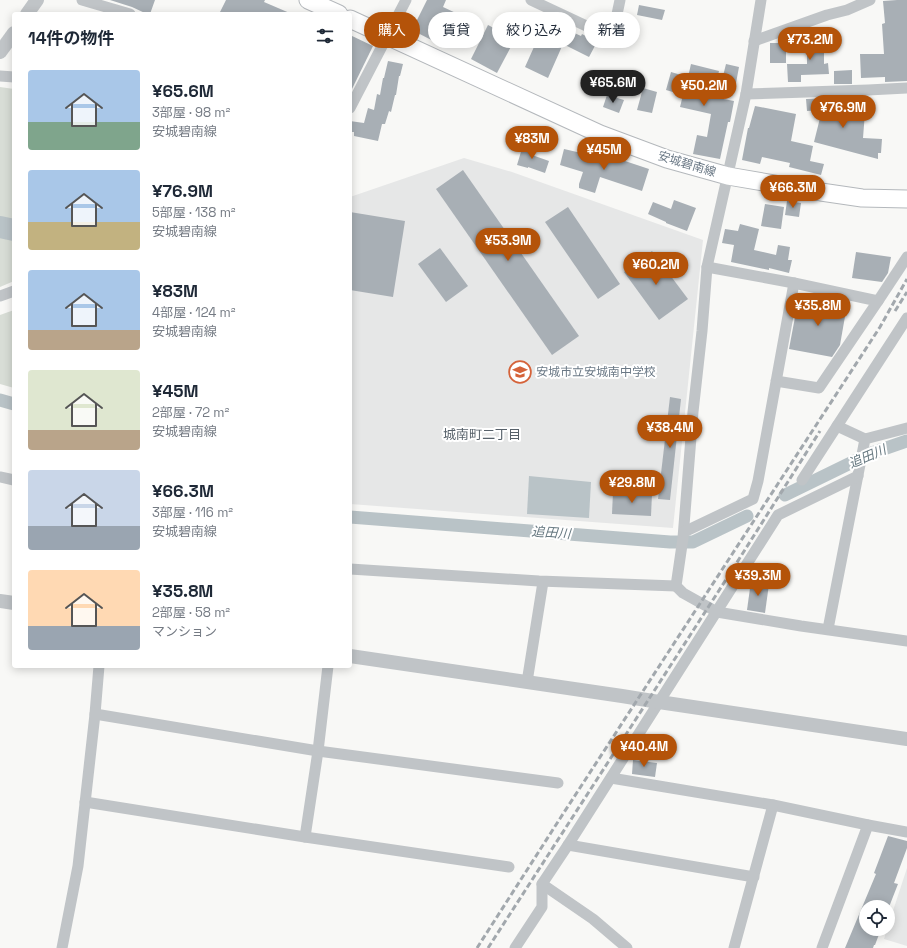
<!DOCTYPE html>
<html lang="ja">
<head>
<meta charset="utf-8">
<style>
  :root { --surface:#fff; --page:#f6f6f7; --text:#1f2937; --muted:#747a83; --accent:#b45309 }
  body { margin:0; font-family:"Space Grotesk","Noto Sans JP",sans-serif; background:var(--page); color:var(--text); height:100vh; display:flex; flex-direction:column; font-size:15px; white-space:nowrap }
  * { box-sizing:border-box; margin:0 }
  p { font-size:13px; color:var(--muted) }
  .icon { flex:none; width:22px; height:22px; fill:none; stroke:currentColor; stroke-width:2; stroke-linecap:round; stroke-linejoin:round }
  .map { position:relative; flex:1; overflow:hidden }
  .side { position:absolute; left:12px; top:12px; width:340px; height:656px; display:flex; flex-direction:column; background:var(--surface); border-radius:4px; box-shadow:0 2px 10px #0003 }
  .side>* { flex:none }
  .hud { position:absolute; left:364px; top:12px; width:380px; height:36px; display:flex; gap:8px }
  .buttons { position:absolute; left:859px; top:900px; display:grid; gap:8px }
  .buttons a { display:grid; place-items:center; width:36px; height:36px; border-radius:50%; background:var(--surface); box-shadow:0 2px 10px #0003; font-size:20px }
  .price { position:absolute; translate:-50% -34px; padding:0 9px; border-radius:14px; background:var(--accent); color:#fff; font-size:13px; line-height:26px; filter:drop-shadow(0 1px 2px #0008) }
  .price::after { content:''; position:absolute; left:50%; top:24px; width:12px; height:9px; margin-left:-6px; background:inherit; clip-path:polygon(0 0,100% 0,50% 100%) }
  .price.current { background:#222; color:#fff }
  ul { padding:0; list-style:none }
  li { display:flex; align-items:center; gap:12px; height:100px; padding:0 16px }
  li span { display:grid; place-items:center; flex:none; width:112px; height:80px; border-radius:4px; color:#555 }
  li>.icon { margin-inline-start:auto }
  span .icon { width:48px; height:48px; fill:#fffc; stroke-width:1 }
  li b { font-size:17px }
  h2 { display:flex; justify-content:space-between; align-items:center; height:48px; padding:0 16px; font-size:17px }
  .chip { padding:0 14px; border-radius:18px; background:var(--surface); box-shadow:0 2px 10px #0003; font-size:14px; line-height:36px }
  .chip.current { background:var(--accent); color:#fff }
  .map>svg:first-child { display:block }
</style>
</head>
<body>
<div class="map">
<svg width="907" height="948" viewBox="0 0 907 948">
  <rect width="100%" height="100%" fill="#f8f8f6"/>
  <!-- built -->
  <g fill="#e6e7e7">
    <path d="M 464,158 L 512,172 L 703,240 L 673,528 L 350,504 L 350,197 Z"/>
    <path d="M 907,868 L 907,946 L 884,939 L 887,929 L 888,929 L 888,926 Z"/>
  </g>
  <!-- green -->
  <g fill="#d8ddd6">
    <path d="M 0,87 L 14,89 L 14,281 L 0,287 Z"/>
    <path d="M 14,310 L 14,388 L 0,384 L 0,315 Z"/>
  </g>
  <!-- water -->
  <path fill="#b9c3c7" d="M 529,476 L 591,482 L 589,518 L 527,514 Z"/>
  <g fill="none" stroke-linecap="round" stroke-linejoin="round">
    <!-- canal -->
    <g stroke="#b9c3c7" stroke-width="13">
      <path d="M 0,400 L 14,404"/>
      <path d="M 785,495 L 869,454 L 907,441"/>
      <path d="M 350,517 L 670,542 L 693,542 L 747,516"/>
    </g>
    <!-- river -->
    <path stroke="#b9c3c7" stroke-width="22" d="M 0,227 L 14,230"/>
  </g>
  <!-- building -->
  <g fill="#a8afb5">
    <path d="M 110,0 L 155,0 L 150,14 L 147,14 L 132,7 Z"/>
    <path d="M 226,0 L 265,0 L 264,2 L 292,14 L 219,14 Z"/>
    <path d="M 427,0 L 446,0 L 443,7 L 458,14 L 443,46 L 412,30 Z"/>
    <path d="M 897,0 L 907,0 L 907,81 L 885,82 L 885,77 L 861,78 L 860,54 L 884,54 L 882,24 L 885,23 L 883,1 Z"/>
    <path d="M 639,5 L 665,10 L 662,20 L 637,15 Z"/>
    <path d="M 546,20 L 581,36 L 582,34 L 597,42 L 589,57 L 563,44 L 548,78 L 525,67 Z"/>
    <path d="M 488,25 L 515,39 L 497,73 L 471,59 Z"/>
    <path d="M 350,35 L 373,46 L 350,93 Z"/>
    <path d="M 807,35 L 824,35 L 824,64 L 828,63 L 829,74 L 801,75 L 801,82 L 788,82 L 787,64 L 807,64 Z"/>
    <rect x="770" y="43" width="16" height="20"/>
    <path d="M 388,61 L 403,64 L 400,76 L 399,76 L 396,95 L 395,95 L 391,112 L 389,111 L 385,124 L 382,124 L 378,141 L 354,136 L 354,132 L 350,132 L 350,121 L 364,123 L 368,108 L 374,110 L 377,94 L 380,95 L 383,78 L 384,78 Z"/>
    <path d="M 691,64 L 719,71 L 713,97 L 734,101 L 730,122 L 728,122 L 720,159 L 693,154 L 697,135 L 707,137 L 711,114 L 680,107 L 683,95 L 666,90 L 671,72 L 688,77 Z"/>
    <path d="M 726,64 L 739,67 L 736,83 L 722,80 Z"/>
    <path d="M 852,70 L 852,84 L 834,84 L 834,71 Z"/>
    <path d="M 643,88 L 657,92 L 652,113 L 637,110 Z"/>
    <path d="M 607,95 L 624,100 L 619,113 L 603,107 Z"/>
    <path d="M 832,98 L 833,111 L 865,112 L 863,138 L 882,139 L 881,153 L 878,153 L 878,159 L 814,142 L 822,110 L 807,111 L 806,99 Z"/>
    <path d="M 755,106 L 796,114 L 791,141 L 813,146 L 810,161 L 824,164 L 821,175 L 789,167 L 790,163 L 762,157 L 760,164 L 742,160 L 748,128 L 749,128 Z"/>
    <path d="M 523,145 L 534,148 L 532,155 L 549,161 L 545,173 L 528,167 L 528,168 L 517,165 Z"/>
    <path d="M 564,149 L 590,155 L 590,154 L 615,162 L 616,158 L 649,169 L 642,191 L 600,177 L 595,193 L 579,188 L 579,184 L 583,172 L 560,165 Z"/>
    <path d="M 463,170 L 579,336 L 552,355 L 436,189 Z"/>
    <path d="M 674,200 L 696,208 L 687,231 L 666,223 L 666,222 L 648,214 L 653,202 L 671,209 Z"/>
    <path d="M 787,201 L 801,203 L 799,217 L 785,215 Z"/>
    <path d="M 765,204 L 784,207 L 781,229 L 761,226 Z"/>
    <path d="M 568,207 L 620,284 L 598,299 L 545,222 Z"/>
    <path d="M 350,212 L 405,221 L 393,297 L 350,290 Z"/>
    <path d="M 740,224 L 759,229 L 754,250 L 776,255 L 778,245 L 790,247 L 788,260 L 792,260 L 789,273 L 769,268 L 769,270 L 731,262 L 734,245 L 722,243 L 725,229 L 738,231 Z"/>
    <path d="M 440,248 L 468,286 L 446,302 L 418,264 Z"/>
    <path d="M 652,251 L 688,299 L 659,320 L 624,272 Z"/>
    <path d="M 856,252 L 891,257 L 888,273 L 882,282 L 852,278 Z"/>
    <path d="M 799,296 L 847,305 L 840,345 L 832,357 L 789,349 Z"/>
    <path d="M 670,397 L 681,399 L 670,500 L 658,499 Z"/>
    <path d="M 613,492 L 652,494 L 651,516 L 612,514 Z"/>
    <path d="M 751,581 L 769,584 L 765,613 L 747,610 Z"/>
    <path d="M 633,760 L 657,763 L 655,777 L 632,774 Z"/>
    <path d="M 888,836 L 907,841 L 907,848 L 894,883 L 898,884 L 889,907 L 866,907 L 866,929 L 881,929 L 875,945 L 874,945 L 873,948 L 845,948 L 876,874 L 874,873 Z"/>
  </g>
  <g fill="none" stroke-linecap="round" stroke-linejoin="round">
    <!-- primary casing -->
    <g stroke="#b4b8bc" stroke-width="19">
      <g id="primary">
        <path d="M 308,0 L 339,14"/>
        <path d="M 350,19 L 600,134 L 667,159 L 728,176 L 821,192 L 862,198 L 907,199"/>
      </g>
    </g>
    <!-- minor -->
    <g stroke="#c0c4c7" stroke-width="11">
      <path d="M 82,0 L 130,14"/>
      <path d="M 531,0 L 612,38 L 620,0"/>
      <path d="M 761,0 L 746,94 L 707,267 L 702,331 L 693,412 L 683,538 L 676,586 L 683,593 L 717,612 L 801,626 L 907,641"/>
      <path d="M 754,41 L 827,15 L 847,10 L 870,0"/>
      <path d="M 0,76 L 14,77"/>
      <path d="M 746,94 L 868,90 L 907,88"/>
      <path d="M 350,108 L 406,0"/>
      <path d="M 707,267 L 794,283"/>
      <path d="M 0,296 L 14,291"/>
      <path d="M 878,301 L 907,257"/>
      <path d="M 837,426 L 865,439"/>
      <path d="M 0,477 L 14,480"/>
      <path d="M 802,480 L 907,318"/>
      <path d="M 684,532 L 753,499 L 758,481 L 794,283 L 878,301 L 819,388 L 776,381"/>
      <path d="M 350,569 L 539,581 L 676,586"/>
      <path d="M 828,629 L 865,439 L 907,428"/>
      <path d="M 527,682 L 543,582"/>
      <path d="M 95,714 L 318,751 L 558,783"/>
      <path d="M 611,778 L 773,805 L 868,825 L 907,832"/>
      <path d="M 85,802 L 305,837 L 509,867"/>
      <path d="M 305,837 L 318,751 L 328,666"/>
      <path d="M 568,845 L 754,877"/>
      <path d="M 542,884 L 593,919 L 627,948"/>
      <path d="M 62,948 L 78,866 L 95,714 L 99,666"/>
      <path d="M 515,948 L 542,907 L 542,884 L 568,845 L 778,515 L 858,476"/>
      <path d="M 734,948 L 773,805"/>
      <path d="M 822,948 L 868,825"/>
    </g>
    <!-- tertiary -->
    <g stroke="#c0c4c7" stroke-width="14">
      <path d="M 27,14 L 37,0"/>
      <path d="M 0,52 L 14,33"/>
      <path d="M 0,601 L 14,603"/>
      <path d="M 350,656 L 622,696 L 659,702 L 907,739"/>
    </g>
    <!-- primary -->
    <use href="#primary" stroke="#fff" stroke-width="17"/>
    <!-- rail -->
    <g stroke="#a2a8ad" stroke-width="3" stroke-dasharray="6 3" stroke-linecap="butt">
      <path d="M 895,311 L 907,292"/>
      <path d="M 477,948 L 561,817 L 880,327 L 907,279"/>
      <path d="M 488,948 L 729,575 L 820,431"/>
    </g>
  </g>
  <!-- icons -->
  <defs>
    <g id="school-ring" transform="scale(1.15)"><circle r="9.5" fill="#fff" stroke="#d5633a" stroke-width="1.5"/><path d="M0-5L7-2L0 1L-7-2ZM-4 1L0 2.5L4 1V4Q0 6-4 4Z" fill="#d5633a"/></g>
  </defs>
  <g fill-rule="evenodd">
    <use href="#school-ring" x="520" y="372"/>
  </g>
  <g text-anchor="middle" stroke-width="4" stroke-linejoin="round" paint-order="stroke">
    <!-- street labels -->
    <g font-size="12" fill="#6a7885" stroke="#fff">
      <text transform="translate(687 164) rotate(17)" y="4">安城碧南線</text>
    </g>
    <!-- poi labels -->
    <g font-size="12" fill="#6a7885" stroke="#fff" text-anchor="start">
      <text x="536" y="376">安城市立安城南中学校</text>
    </g>
    <!-- neighbourhood labels -->
    <g font-size="13" fill="#57616a" stroke="#fff">
      <text x="482" y="439">城南町二丁目</text>
    </g>
    <!-- water labels -->
    <g font-size="13" font-style="italic" fill="#667880" stroke="#fff">
      <text transform="translate(867 456) rotate(-23)" y="5">追田川</text>
      <text transform="translate(551 532) rotate(4)" y="5">追田川</text>
    </g>
  </g>
</svg>
<div class="buttons">
<a><svg class="icon" aria-label="locate" viewBox="0 0 24 24"><circle cx="12" cy="12" r="6"/><path d="M12 2v4M12 18v4M2 12h4M18 12h4"/></svg></a>
</div>
<b class="price" style="left:810px;top:61px">¥73.2M</b>
<b class="price current" style="left:613px;top:104px">¥65.6M</b>
<b class="price" style="left:704px;top:107px">¥50.2M</b>
<b class="price" style="left:843px;top:129px">¥76.9M</b>
<b class="price" style="left:532px;top:160px">¥83M</b>
<b class="price" style="left:604px;top:171px">¥45M</b>
<b class="price" style="left:793px;top:209px">¥66.3M</b>
<b class="price" style="left:508px;top:262px">¥53.9M</b>
<b class="price" style="left:656px;top:286px">¥60.2M</b>
<b class="price" style="left:818px;top:327px">¥35.8M</b>
<b class="price" style="left:670px;top:449px">¥38.4M</b>
<b class="price" style="left:632px;top:504px">¥29.8M</b>
<b class="price" style="left:758px;top:597px">¥39.3M</b>
<b class="price" style="left:644px;top:768px">¥40.4M</b>
<div class="hud">
<a class="chip current">購入</a>
<a class="chip">賃貸</a>
<a class="chip">絞り込み</a>
<a class="chip">新着</a>
</div>
<section class="side">
<h2>14件の物件<svg class="icon" aria-label="filters" viewBox="0 0 24 24"><path d="M4 7h16M4 17h16"/><circle cx="9" cy="7" r="2"/><circle cx="15" cy="17" r="2"/></svg></h2>
<ul>
<li><span style="background:linear-gradient(#a9c7e8 65%,#7fa58c 0)"><svg class="icon" aria-label="home" viewBox="0 0 24 24"><path d="M3 11l9-7 9 7M6 9v11h12V9"/></svg></span><div><b>¥65.6M</b><p>3部屋 · 98 m²</p><p>安城碧南線</p></div></li>
<li><span style="background:linear-gradient(#a9c7e8 65%,#c2b280 0)"><svg class="icon" aria-label="home" viewBox="0 0 24 24"><path d="M3 11l9-7 9 7M6 9v11h12V9"/></svg></span><div><b>¥76.9M</b><p>5部屋 · 138 m²</p><p>安城碧南線</p></div></li>
<li><span style="background:linear-gradient(#a9c7e8 75%,#b9a48a 0)"><svg class="icon" aria-label="home" viewBox="0 0 24 24"><path d="M3 11l9-7 9 7M6 9v11h12V9"/></svg></span><div><b>¥83M</b><p>4部屋 · 124 m²</p><p>安城碧南線</p></div></li>
<li><span style="background:linear-gradient(#dfe7d0 75%,#b9a48a 0)"><svg class="icon" aria-label="home" viewBox="0 0 24 24"><path d="M3 11l9-7 9 7M6 9v11h12V9"/></svg></span><div><b>¥45M</b><p>2部屋 · 72 m²</p><p>安城碧南線</p></div></li>
<li><span style="background:linear-gradient(#c9d6e8 70%,#9aa5b1 0)"><svg class="icon" aria-label="home" viewBox="0 0 24 24"><path d="M3 11l9-7 9 7M6 9v11h12V9"/></svg></span><div><b>¥66.3M</b><p>3部屋 · 116 m²</p><p>安城碧南線</p></div></li>
<li><span style="background:linear-gradient(#ffd9b3 70%,#9aa5b1 0)"><svg class="icon" aria-label="home" viewBox="0 0 24 24"><path d="M3 11l9-7 9 7M6 9v11h12V9"/></svg></span><div><b>¥35.8M</b><p>2部屋 · 58 m²</p><p>マンション</p></div></li>
</ul>
</section>
</div>
</body>
</html>
